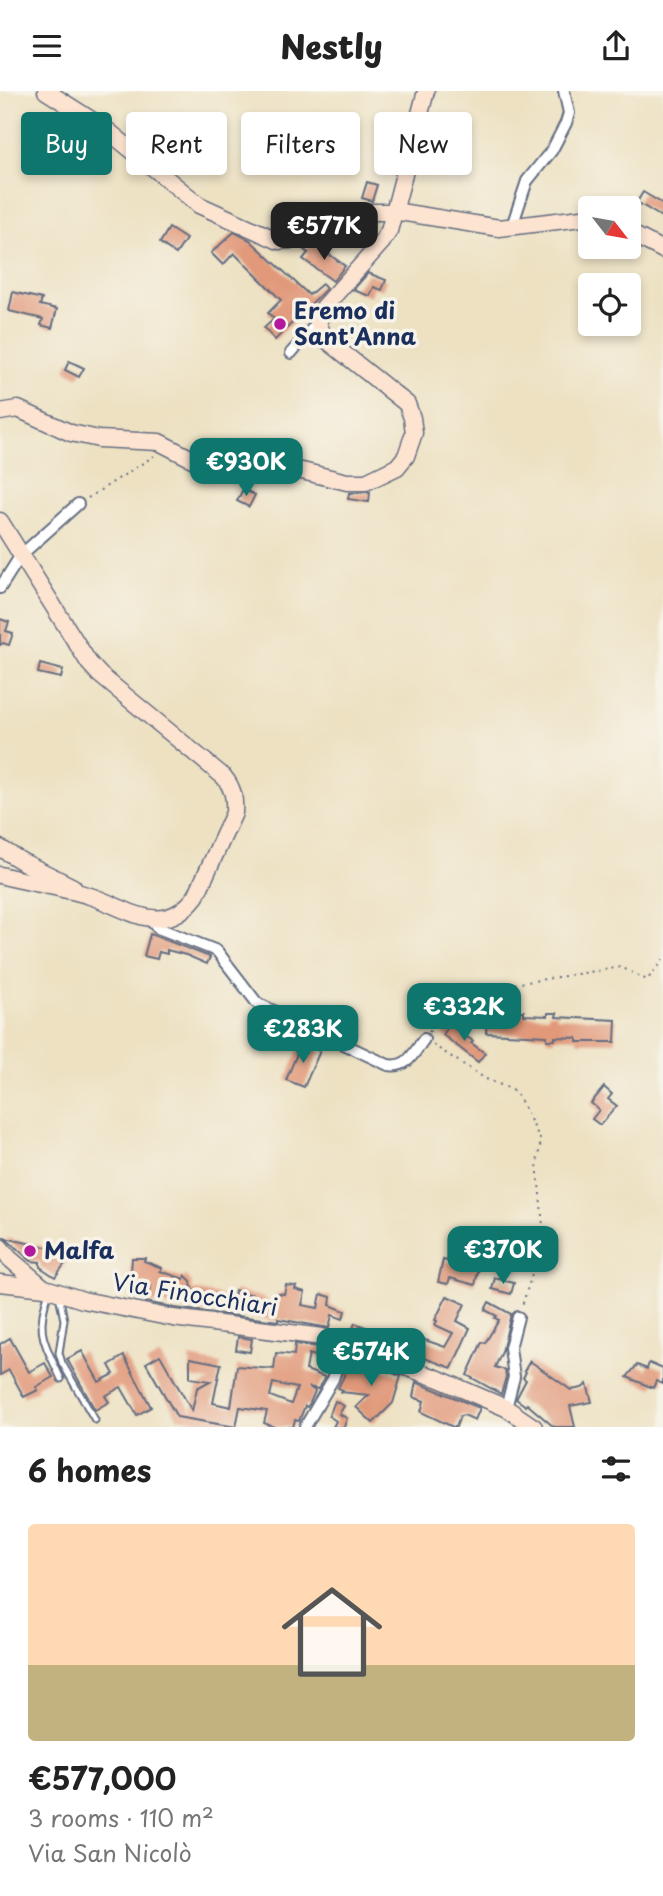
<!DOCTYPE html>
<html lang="en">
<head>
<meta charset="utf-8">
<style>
  :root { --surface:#fff; --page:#f2f2f2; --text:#222; --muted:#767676; --accent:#0f766e }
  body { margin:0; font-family:"Playpen Sans",sans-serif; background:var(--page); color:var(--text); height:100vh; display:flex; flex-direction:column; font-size:26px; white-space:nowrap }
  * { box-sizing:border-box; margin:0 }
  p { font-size:23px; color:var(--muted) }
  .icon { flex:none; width:38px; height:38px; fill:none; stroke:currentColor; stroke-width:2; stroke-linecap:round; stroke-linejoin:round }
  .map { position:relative; height:1336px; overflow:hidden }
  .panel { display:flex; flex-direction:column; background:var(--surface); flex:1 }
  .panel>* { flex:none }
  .banner { position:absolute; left:21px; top:21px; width:621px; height:63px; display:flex; gap:14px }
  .needle { width:46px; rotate:121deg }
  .fabs { position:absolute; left:578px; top:105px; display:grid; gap:14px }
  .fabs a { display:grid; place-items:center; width:63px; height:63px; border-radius:7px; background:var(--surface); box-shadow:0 4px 10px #0003; font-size:35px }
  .price { position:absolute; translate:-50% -60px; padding:0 16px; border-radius:14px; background:var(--accent); color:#fff; font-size:23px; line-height:46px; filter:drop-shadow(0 2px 4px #0008) }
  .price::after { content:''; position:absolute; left:50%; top:42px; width:21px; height:16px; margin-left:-10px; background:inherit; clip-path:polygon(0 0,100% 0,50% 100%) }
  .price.active { background:#222; color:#fff }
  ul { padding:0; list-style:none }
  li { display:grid; align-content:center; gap:14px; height:371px; padding:0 28px }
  li span { display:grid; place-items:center; height:217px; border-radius:7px; color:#555 }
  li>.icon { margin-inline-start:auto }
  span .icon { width:126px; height:126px; fill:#fffc; stroke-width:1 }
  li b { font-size:30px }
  h2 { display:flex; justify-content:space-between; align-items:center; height:84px; padding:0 28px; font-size:30px }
  .tag { padding:0 24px; border-radius:7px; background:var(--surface); box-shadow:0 4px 10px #0003; font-size:24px; line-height:63px }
  .tag.active { background:var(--accent); color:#fff }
  header { display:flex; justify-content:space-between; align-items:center; height:91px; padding:0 28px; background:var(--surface); font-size:32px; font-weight:800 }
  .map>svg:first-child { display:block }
</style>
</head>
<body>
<header><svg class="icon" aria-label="menu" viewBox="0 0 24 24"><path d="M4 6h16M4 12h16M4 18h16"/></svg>Nestly<svg class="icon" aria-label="share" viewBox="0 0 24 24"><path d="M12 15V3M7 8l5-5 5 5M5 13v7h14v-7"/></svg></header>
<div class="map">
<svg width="663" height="1336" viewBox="0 0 663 1336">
  <rect width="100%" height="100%" fill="#f7f3e8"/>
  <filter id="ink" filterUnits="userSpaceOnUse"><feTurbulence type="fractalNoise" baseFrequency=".0143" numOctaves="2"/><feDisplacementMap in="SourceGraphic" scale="14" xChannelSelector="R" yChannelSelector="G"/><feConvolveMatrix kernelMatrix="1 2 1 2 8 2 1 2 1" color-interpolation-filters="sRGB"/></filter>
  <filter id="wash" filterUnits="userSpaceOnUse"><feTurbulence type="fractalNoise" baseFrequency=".00686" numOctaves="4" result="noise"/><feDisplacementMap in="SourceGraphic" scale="28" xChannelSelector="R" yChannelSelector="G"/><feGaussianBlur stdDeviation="1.57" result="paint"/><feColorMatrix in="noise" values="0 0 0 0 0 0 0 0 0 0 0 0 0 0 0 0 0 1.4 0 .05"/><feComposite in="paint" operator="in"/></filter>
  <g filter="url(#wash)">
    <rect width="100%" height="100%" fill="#ede1c2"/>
    <g id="blocks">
      <!-- building -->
      <g fill="#e1997a" fill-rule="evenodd">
        <path d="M 367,91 L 377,94 L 372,110 L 362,107 Z"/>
        <path d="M 643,101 L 663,113 L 663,127 L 637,111 Z"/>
        <path d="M 169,137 L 186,148 L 176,163 L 160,152 Z"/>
        <path d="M 234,141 L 250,149 L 309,204 L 322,193 L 326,198 L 275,249 L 264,237 L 274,228 L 268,222 L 281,209 L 234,162 L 223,174 L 211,162 Z"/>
        <path d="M 318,155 L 345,175 L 333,190 L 303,168 L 308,162 L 303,158 Z"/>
        <path d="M 368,182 L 386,189 L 382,199 L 374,196 L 370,205 L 353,199 Z"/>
        <path d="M 13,201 L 42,208 L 40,214 L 57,218 L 52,237 L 41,234 L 43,228 L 9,220 Z"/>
        <path d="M 69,270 L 84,277 L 79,286 L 65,279 Z"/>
        <path d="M 243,398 L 255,404 L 249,416 L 237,410 Z"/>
        <path d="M 370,401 L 369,411 L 348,408 L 349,402 Z"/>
        <path d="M 0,528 L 9,531 L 6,540 L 13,542 L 9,554 L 3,552 L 0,554 Z"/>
        <path d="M 40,573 L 63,579 L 61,587 L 38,582 Z"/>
        <path d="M 150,843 L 210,866 L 207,873 L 186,864 L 167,859 L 167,863 L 159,861 L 157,868 L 144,865 Z"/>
        <path d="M 517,920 L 524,920 L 524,924 L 548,925 L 548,922 L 557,922 L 556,926 L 616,929 L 615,951 L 577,951 L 577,947 L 555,946 L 555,949 L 547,949 L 547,945 L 486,942 L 487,922 L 516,923 Z"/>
        <path d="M 449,934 L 473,950 L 471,952 L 485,962 L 478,971 L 443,944 Z"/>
        <path d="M 301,953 L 320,960 L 304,996 L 286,989 Z"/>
        <path d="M 604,996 L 612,1003 L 608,1008 L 617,1015 L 600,1034 L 592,1028 L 599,1019 L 591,1012 Z"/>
        <path d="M 5,1147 L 73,1162 L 55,1186 L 40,1176 L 40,1171 L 31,1170 Z"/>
        <path d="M 132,1167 L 145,1167 L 144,1170 L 162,1177 L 160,1180 L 184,1188 L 185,1184 L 191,1190 L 192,1199 L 234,1207 L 235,1199 L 264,1207 L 274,1215 L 278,1202 L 284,1203 L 286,1194 L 296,1195 L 295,1198 L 305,1201 L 302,1214 L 318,1217 L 321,1203 L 331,1206 L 330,1214 L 345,1220 L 343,1228 L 332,1224 L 329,1237 L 278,1228 L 278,1230 L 175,1217 L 146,1211 L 151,1195 L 141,1193 L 130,1194 Z"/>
        <path d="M 443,1169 L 479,1177 L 475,1194 L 450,1187 L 448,1193 L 438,1191 Z"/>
        <path d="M 495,1187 L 514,1192 L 511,1203 L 492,1198 Z"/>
        <path d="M 447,1205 L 465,1213 L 457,1230 L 470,1237 L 452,1277 L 402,1259 L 408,1243 L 445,1256 L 453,1242 L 435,1234 L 437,1230 L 435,1229 Z"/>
        <path d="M 489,1211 L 511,1223 L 502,1261 L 495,1276 L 505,1279 L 506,1286 L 501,1303 L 467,1284 L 482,1251 L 485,1252 L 499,1229 L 495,1227 L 497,1225 L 485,1219 Z"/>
        <path d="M 355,1232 L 371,1238 L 367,1251 L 350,1245 Z"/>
        <path d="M 238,1246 L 252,1248 L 250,1261 L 236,1259 Z"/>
        <path d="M 10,1247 L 29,1281 L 45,1272 L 53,1286 L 36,1296 L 38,1299 L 24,1306 L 9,1279 L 0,1284 L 0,1253 Z"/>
        <path d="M 295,1253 L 320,1256 L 331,1260 L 328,1269 L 309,1263 L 306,1279 L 325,1286 L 318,1298 L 309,1296 L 315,1300 L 310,1312 L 307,1316 L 305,1315 L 299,1330 L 295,1329 L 293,1336 L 274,1336 L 264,1332 L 267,1320 L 240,1316 L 236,1336 L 177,1326 L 146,1272 L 160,1264 L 192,1320 L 197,1297 L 210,1290 L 190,1287 L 190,1267 L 221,1273 L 213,1312 L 231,1316 L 237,1275 L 274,1278 L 276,1262 L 294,1264 ZM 273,1292 L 297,1297 L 291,1313 L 270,1305 Z"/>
        <path d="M 82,1260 L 99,1291 L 114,1283 L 109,1274 L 124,1265 L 151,1316 L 137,1324 L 121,1296 L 105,1305 L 109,1311 L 95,1319 L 67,1268 Z"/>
        <path d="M 347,1270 L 367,1273 L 401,1285 L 393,1312 L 373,1332 L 356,1316 L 369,1304 L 341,1301 L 343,1299 L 338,1297 L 344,1285 Z"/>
        <path d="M 530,1270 L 571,1299 L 582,1297 L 587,1293 L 592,1311 L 570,1315 L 575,1336 L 554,1336 L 527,1313 L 526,1315 L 516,1308 L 526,1289 L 523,1287 L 526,1281 L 524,1280 Z"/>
        <path d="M 649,1272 L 663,1278 L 663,1293 L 656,1290 L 653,1297 L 627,1286 L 637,1274 L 647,1278 Z"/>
        <path d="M 416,1291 L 480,1317 L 475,1329 L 464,1324 L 460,1325 L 456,1336 L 453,1336 L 421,1321 L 424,1310 L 413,1306 Z"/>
        <path d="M 335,1310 L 344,1315 L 339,1323 L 347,1327 L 344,1336 L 333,1336 L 336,1330 L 329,1325 Z"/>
      </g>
    </g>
  </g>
  <g filter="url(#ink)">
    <use href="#blocks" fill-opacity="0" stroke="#646d81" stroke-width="2"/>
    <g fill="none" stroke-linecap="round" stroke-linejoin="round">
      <!-- lane casing -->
      <g stroke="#646d81" stroke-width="9">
        <g id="lane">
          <path d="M 49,1201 C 34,1242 45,1252 61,1288"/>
          <path d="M 59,1204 L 64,1229 L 59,1262 L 62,1272 L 95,1329"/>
        </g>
      </g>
      <!-- street casing -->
      <g stroke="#646d81" stroke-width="14">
        <g id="street">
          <path d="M 511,138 L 527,90 L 552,59 L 566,32 L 569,22 L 564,0"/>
          <path d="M 291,262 L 318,231"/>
          <path d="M 0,497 L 21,464 L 78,413"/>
          <path d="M 149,828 L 158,837 L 217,860 L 257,912 L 388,974 C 408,977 413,963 424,948"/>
          <path d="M 506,1317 L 514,1286 L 510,1257 L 518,1226"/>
          <path d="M 305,1336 L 333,1288 L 344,1254"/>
        </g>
      </g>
      <!-- secondary casing -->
      <g stroke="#646d81" stroke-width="19">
        <g id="secondary">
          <path d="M 46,0 L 107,39 L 199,114 L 279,150 L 312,147 L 349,127 L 370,121 L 400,121 L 499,137 L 590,126"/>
          <path d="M 628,141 L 663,159"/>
          <path d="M 0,321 L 18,318 L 71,342 L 99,348 L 159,351 L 206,375 L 302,380 L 347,391 L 366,391 L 397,376 L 406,365 L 414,342 L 412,327 L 407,313 L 397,305 L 324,247 L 318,231 L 324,216 L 382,151 L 389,140 L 426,0"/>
          <path d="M 0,430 L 89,572 L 100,584 L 224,686 C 233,697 235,707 234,722 L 196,805 C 163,849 128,817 90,805 C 61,796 30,792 0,784"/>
          <path d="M 0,757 L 23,771 L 73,796"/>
          <path d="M 0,1156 L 9,1167 L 43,1196"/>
          <path d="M 0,1192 L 45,1197 L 83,1209 L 173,1227 L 322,1246 L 439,1288 L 506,1317 L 534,1336"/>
        </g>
      </g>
      <!-- path -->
      <g stroke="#646d81" stroke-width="2" stroke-dasharray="2 5" stroke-linecap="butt">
        <path d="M 88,407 L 154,365"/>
        <path d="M 429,941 L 451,910 L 464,901 L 621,876 L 647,889 L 663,869"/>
        <path d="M 433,954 L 486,988 L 511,998 L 519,1006 L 541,1050 L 537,1072 L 544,1145 L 522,1215"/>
      </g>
      <!-- lane -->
      <use href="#lane" stroke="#fff" stroke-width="5"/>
      <!-- street -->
      <use href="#street" stroke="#fff" stroke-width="10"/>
      <!-- secondary -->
      <use href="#secondary" stroke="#fde4d1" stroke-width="16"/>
    </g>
  </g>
  <!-- markers -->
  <g fill="#b5179e" stroke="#f7f3e8" stroke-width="2.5">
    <circle cx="280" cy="233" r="7"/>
    <circle cx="30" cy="1160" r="7"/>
  </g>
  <g text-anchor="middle" stroke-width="7" stroke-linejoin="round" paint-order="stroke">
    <!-- poi labels -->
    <g font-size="23" font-weight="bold" fill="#1b2f5e" stroke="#f7f3e8" text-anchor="start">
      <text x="294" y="228">Eremo di<tspan x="294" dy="26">Sant'Anna</tspan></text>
      <text x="44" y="1168">Malfa</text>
    </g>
    <!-- street labels -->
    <g font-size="23" fill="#1b2f5e" stroke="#f7f3e8">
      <text transform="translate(195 1204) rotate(9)" y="8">Via Finocchiari</text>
    </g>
  </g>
</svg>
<div class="fabs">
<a><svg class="needle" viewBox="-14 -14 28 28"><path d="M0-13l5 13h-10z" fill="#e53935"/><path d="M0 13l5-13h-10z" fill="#767676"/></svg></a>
<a><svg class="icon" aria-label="locate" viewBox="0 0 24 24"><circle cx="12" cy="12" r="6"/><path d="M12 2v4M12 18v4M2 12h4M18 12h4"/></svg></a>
</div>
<b class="price active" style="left:324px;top:171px">€577K</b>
<b class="price" style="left:246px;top:407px">€930K</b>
<b class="price" style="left:464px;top:952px">€332K</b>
<b class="price" style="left:303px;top:974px">€283K</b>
<b class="price" style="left:503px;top:1195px">€370K</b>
<b class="price" style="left:371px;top:1297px">€574K</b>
<div class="banner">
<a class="tag active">Buy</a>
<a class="tag">Rent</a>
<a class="tag">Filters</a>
<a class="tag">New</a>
</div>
</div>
<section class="panel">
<h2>6 homes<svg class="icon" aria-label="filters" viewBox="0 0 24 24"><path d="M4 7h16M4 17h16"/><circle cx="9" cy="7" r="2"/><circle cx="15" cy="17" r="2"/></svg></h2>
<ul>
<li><span style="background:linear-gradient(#ffd9b3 65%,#c2b280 0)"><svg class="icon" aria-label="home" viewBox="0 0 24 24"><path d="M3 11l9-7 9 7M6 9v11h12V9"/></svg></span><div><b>€577,000</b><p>3 rooms · 110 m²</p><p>Via San Nicolò</p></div></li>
</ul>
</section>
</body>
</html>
